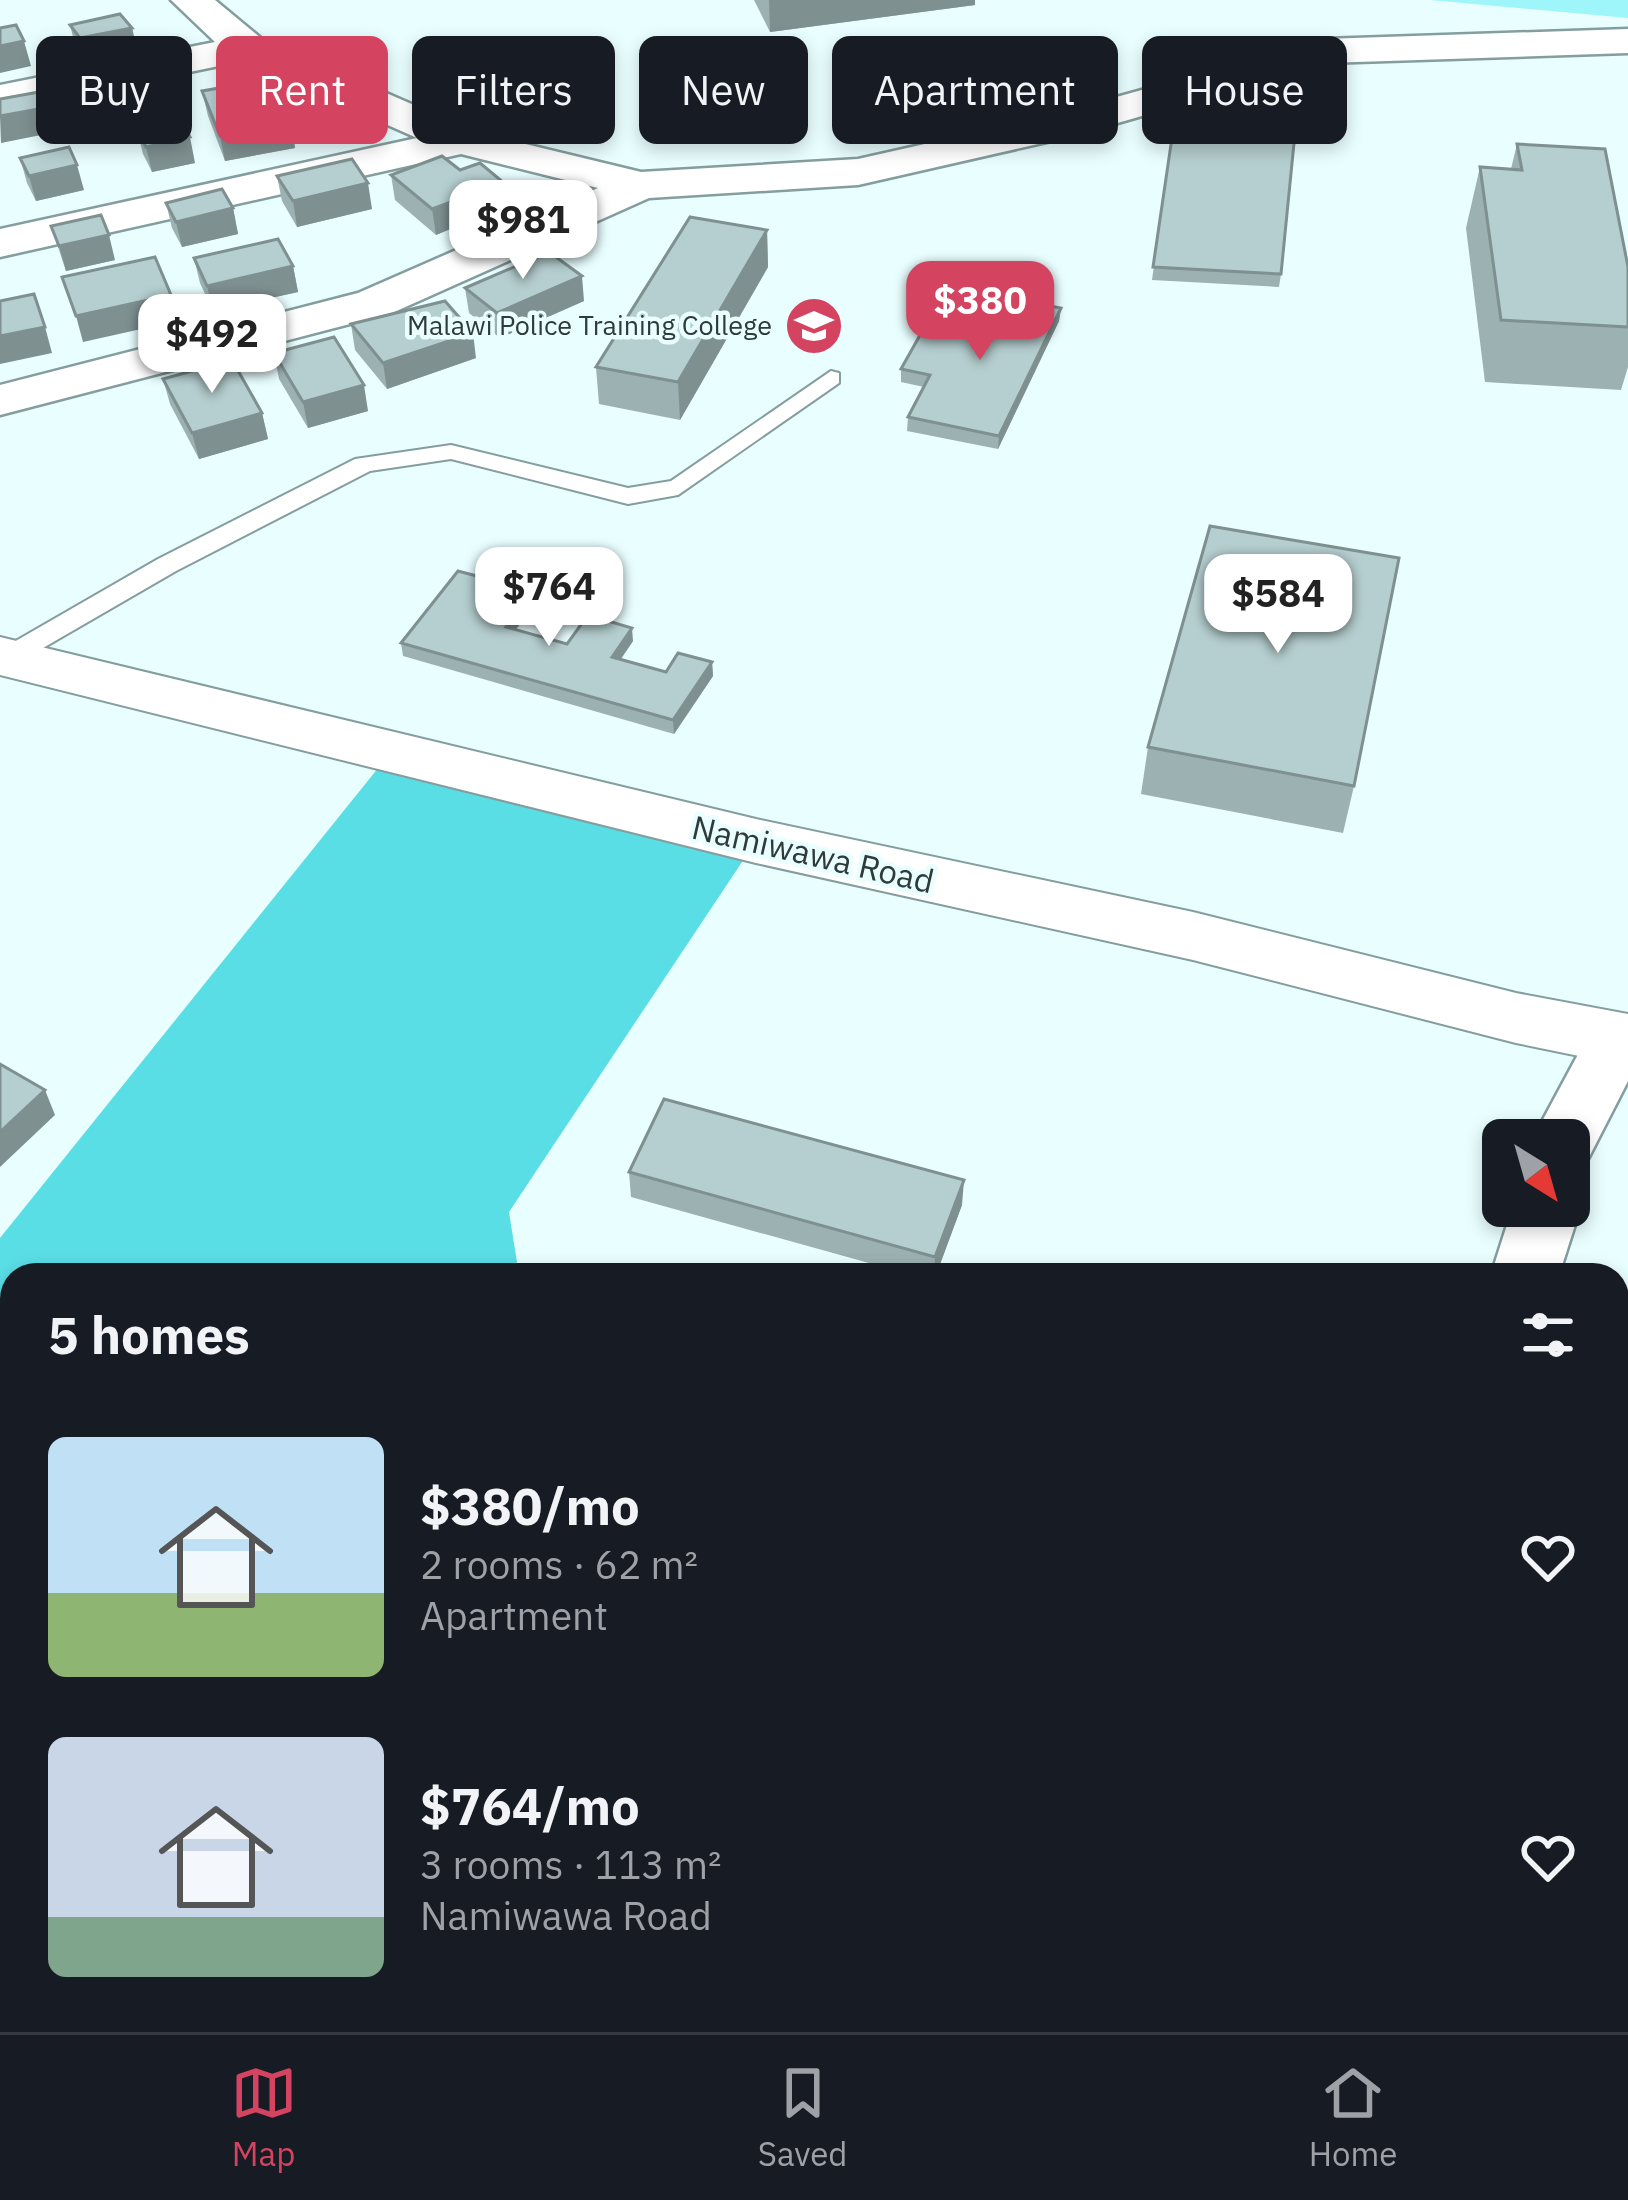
<!DOCTYPE html>
<html lang="en">
<head>
<meta charset="utf-8">
<style>
  :root { --surface:#171b24; --page:#20242c; --text:#f1f3f6; --muted:#9ea1a6; --line:#363941; --accent:#d44461 }
  body { margin:0; font-family:"IBM Plex Sans",sans-serif; background:var(--page); color:var(--text); height:100vh; display:flex; flex-direction:column; font-size:45px; white-space:nowrap }
  * { box-sizing:border-box; margin:0 }
  p { font-size:39px; color:var(--muted) }
  .icon { flex:none; width:66px; height:66px; fill:none; stroke:currentColor; stroke-width:2; stroke-linecap:round; stroke-linejoin:round }
  .map { position:relative; flex:1; overflow:hidden }
  .panel { position:absolute; left:0px; top:1263px; width:1629px; height:771px; display:flex; flex-direction:column; background:var(--surface); border-radius:36px 36px 0 0; box-shadow:0 6px 18px #0003 }
  .panel>* { flex:none }
  .guide { position:absolute; left:36px; top:36px; width:1557px; height:108px; display:flex; gap:24px }
  .needle { width:78px; rotate:143deg }
  .controls { position:absolute; left:1482px; top:1119px; display:grid; gap:24px }
  .controls a { display:grid; place-items:center; width:108px; height:108px; border-radius:18px; background:var(--surface); box-shadow:0 6px 18px #0003; font-size:60px }
  .price { position:absolute; translate:-50% -102px; padding:0 27px; border-radius:24px; background:#fff; color:#222; font-size:39px; line-height:78px; filter:drop-shadow(0 3px 6px #0008) }
  .price::after { content:''; position:absolute; left:50%; top:72px; width:36px; height:27px; margin-left:-18px; background:inherit; clip-path:polygon(0 0,100% 0,50% 100%) }
  .price.selected { background:var(--accent); color:#fff }
  ul { padding:0; list-style:none }
  li { display:flex; align-items:center; gap:36px; height:300px; padding:0 48px }
  li span { display:grid; place-items:center; flex:none; width:336px; height:240px; border-radius:18px; color:#555 }
  li>.icon { margin-inline-start:auto }
  span .icon { width:144px; height:144px; fill:#fffc; stroke-width:1 }
  li b { font-size:51px }
  h2 { display:flex; justify-content:space-between; align-items:center; height:144px; padding:0 48px; font-size:51px }
  .chip { padding:0 42px; border-radius:18px; background:var(--surface); box-shadow:0 6px 18px #0003; font-size:42px; line-height:108px }
  .chip.selected { background:var(--accent); color:#fff }
  .menu { display:flex; justify-content:space-around; align-items:center; height:168px; border-top:3px solid var(--line); background:var(--surface); font-size:33px; color:var(--muted) }
  .menu a { display:grid; justify-items:center; gap:6px }
  .menu .selected { color:var(--accent) }
  .map>svg:first-child { display:block }
</style>
</head>
<body>
<div class="map">
<svg width="1628" height="2032" viewBox="0 0 1628 2032">
  <rect width="100%" height="100%" fill="#e9feff"/>
  <!-- green -->
  <path fill="#9ef6fb" d="M 1430,0 L 1628,0 L 1628,18 Z"/>
  <!-- forest -->
  <path fill="#5adee6" d="M 391,752 L 756,841 L 509,1212 L 519,1275 L 12,1275 L 12,2022 L 645,2022 L 647,2032 L 0,2032 L 0,1238 Z"/>
  <g fill="none" stroke-linecap="round" stroke-linejoin="round">
    <!-- service casing -->
    <g stroke="#849d9e" stroke-width="4">
      <path id="service" d="M 831,371 L 839,373 L 839,383 L 678,495 L 628,504 L 451,459 L 370,471 L 176,571 L 17,663 L 0,664 L 0,650 L 158,559 L 355,459 L 451,445 L 628,488 L 671,481 Z"/>
    </g>
    <!-- minor casing -->
    <g stroke="#849d9e" stroke-width="5">
      <g id="minor">
        <path d="M 171,0 L 215,0 L 262,39 L 476,132 L 641,172 L 858,159 L 1045,117 L 1324,39 L 1628,29 L 1628,53 L 1326,63 L 1069,137 L 858,185 L 649,198 L 392,313 L 0,415 L 0,385 L 358,293 L 598,188 L 461,154 L 0,257 L 0,229 L 417,138 L 243,61 L 0,111 L 0,85 L 215,42 Z"/>
        <path d="M 1618,1013 L 1628,1017 L 1628,1081 L 1588,1159 L 1569,1165 L 1569,1140 L 1532,1140 L 1596,1021 Z"/>
        <path d="M 1569,1186 L 1581,1206 L 1559,1275 L 1491,1275 L 1513,1206 L 1569,1206 Z"/>
        <rect x="1457" y="2022" width="86" height="10"/>
      </g>
    </g>
    <!-- tertiary casing -->
    <g stroke="#849d9e" stroke-width="4">
      <path id="tertiary" d="M 0,637 L 756,819 L 1193,912 L 1516,993 L 1628,1014 L 1628,1066 L 1516,1043 L 1193,960 L 756,863 L 0,675 Z"/>
    </g>
    <!-- service -->
    <use href="#service" fill="#fff" fill-rule="evenodd"/>
    <!-- minor -->
    <use href="#minor" fill="#fff" fill-rule="evenodd"/>
    <!-- tertiary -->
    <use href="#tertiary" fill="#fff" fill-rule="evenodd"/>
  </g>
  <!-- wall -->
  <g fill="#9cb1b2">
    <path d="M 754,0 L 975,0 L 975,5 L 770,32 Z"/>
    <path d="M 70,25 L 132,28 L 135,41 L 83,50 L 73,37 Z"/>
    <path d="M 104,79 L 166,82 L 171,107 L 117,119 L 110,104 Z"/>
    <path d="M 202,91 L 262,100 L 291,123 L 295,148 L 225,161 L 208,116 Z"/>
    <path d="M 1175,117 L 1281,274 L 1279,287 L 1152,280 Z"/>
    <path d="M 137,129 L 195,163 L 152,172 L 143,154 Z"/>
    <path d="M 1517,144 L 1628,267 L 1628,367 L 1621,390 L 1485,382 L 1466,228 L 1480,167 L 1511,169 Z"/>
    <path d="M 20,158 L 84,190 L 36,201 L 27,183 Z"/>
    <path d="M 460,170 L 504,183 L 507,209 L 501,211 L 502,221 L 465,236 L 455,227 L 436,235 L 395,200 L 391,175 Z"/>
    <path d="M 277,176 L 372,209 L 297,227 L 282,201 Z"/>
    <path d="M 166,203 L 233,208 L 238,234 L 182,247 L 172,228 Z"/>
    <path d="M 51,226 L 115,260 L 66,271 Z"/>
    <path d="M 767,230 L 768,267 L 680,420 L 599,404 L 596,367 Z"/>
    <path d="M 194,258 L 293,266 L 298,292 L 213,311 L 200,283 Z"/>
    <path d="M 465,288 L 584,301 L 500,338 L 469,313 Z"/>
    <path d="M 1061,308 L 1059,321 L 998,449 L 907,431 L 908,417 L 924,387 L 901,382 L 901,369 L 954,334 Z"/>
    <path d="M 351,324 L 476,358 L 387,389 L 355,350 Z"/>
    <path d="M 274,353 L 368,411 L 308,428 L 279,379 Z"/>
    <path d="M 163,379 L 262,413 L 268,439 L 199,459 L 170,404 Z"/>
    <path d="M 534,605 L 516,630 L 567,644 L 633,641 L 621,659 L 666,672 L 712,662 L 713,676 L 674,734 L 403,656 L 401,643 Z"/>
    <path d="M 1148,747 L 1354,786 L 1343,833 L 1141,794 Z"/>
    <path d="M 629,1172 L 962,1205 L 936,1275 L 912,1275 L 631,1197 Z"/>
  </g>
  <!-- shaded-wall -->
  <g fill="#7f9091">
    <path d="M 769,0 L 975,0 L 975,5 L 770,32 Z"/>
    <path d="M 132,28 L 135,41 L 83,50 L 80,38 Z"/>
    <path d="M 24,41 L 31,66 L 0,73 L 0,46 Z"/>
    <path d="M 166,82 L 171,107 L 117,119 L 111,94 Z"/>
    <path d="M 44,108 L 51,133 L 1,143 L 0,116 Z"/>
    <path d="M 291,123 L 295,148 L 225,161 L 220,136 Z"/>
    <path d="M 190,137 L 195,163 L 152,172 L 146,147 Z"/>
    <path d="M 77,165 L 84,190 L 36,201 L 29,176 Z"/>
    <path d="M 368,183 L 372,209 L 297,227 L 293,201 Z"/>
    <path d="M 504,183 L 507,209 L 501,211 L 502,221 L 465,236 L 462,211 L 490,188 Z"/>
    <path d="M 451,202 L 455,227 L 436,235 L 432,209 Z"/>
    <path d="M 233,208 L 238,234 L 182,247 L 176,222 Z"/>
    <path d="M 767,230 L 768,267 L 680,420 L 678,382 Z"/>
    <path d="M 109,235 L 115,260 L 66,271 L 59,246 Z"/>
    <path d="M 293,266 L 298,292 L 213,311 L 207,286 Z"/>
    <path d="M 582,276 L 584,301 L 500,338 L 497,313 Z"/>
    <path d="M 171,295 L 177,321 L 83,342 L 76,316 Z"/>
    <path d="M 1061,308 L 1059,321 L 998,449 L 999,436 Z"/>
    <path d="M 45,327 L 52,353 L 0,364 L 0,336 Z"/>
    <path d="M 473,333 L 476,358 L 387,389 L 383,363 Z"/>
    <path d="M 364,385 L 368,411 L 308,428 L 303,402 Z"/>
    <path d="M 262,413 L 268,439 L 199,459 L 192,433 Z"/>
    <path d="M 533,591 L 534,605 L 507,640 L 506,627 Z"/>
    <path d="M 632,628 L 633,641 L 613,670 L 612,657 Z"/>
    <path d="M 712,662 L 713,676 L 674,734 L 673,720 Z"/>
    <path d="M 45,1090 L 55,1115 L 0,1167 L 0,1132 Z"/>
    <path d="M 964,1180 L 962,1205 L 936,1275 L 934,1275 L 935,1257 Z"/>
  </g>
  <!-- building -->
  <g fill="#b5cecf" stroke="#7f9091" stroke-width="3">
    <path d="M 120,14 L 132,28 L 80,38 L 70,25 Z"/>
    <path d="M 16,25 L 24,41 L 0,46 L 0,28 Z"/>
    <path d="M 159,68 L 166,82 L 111,94 L 104,79 Z"/>
    <path d="M 254,82 L 262,100 L 279,97 L 291,123 L 220,136 L 202,91 Z"/>
    <path d="M 39,92 L 44,108 L 0,116 L 0,99 Z"/>
    <path d="M 1175,117 L 1296,123 L 1281,274 L 1153,267 Z"/>
    <path d="M 181,119 L 190,137 L 146,147 L 137,129 Z"/>
    <path d="M 1517,144 L 1605,149 L 1628,267 L 1628,327 L 1501,320 L 1480,167 L 1522,170 Z"/>
    <path d="M 69,147 L 77,165 L 29,176 L 20,158 Z"/>
    <path d="M 442,156 L 460,170 L 480,163 L 504,183 L 490,188 L 500,196 L 462,211 L 451,202 L 432,209 L 391,175 Z"/>
    <path d="M 352,159 L 368,183 L 293,201 L 277,176 Z"/>
    <path d="M 222,189 L 233,208 L 176,222 L 166,203 Z"/>
    <path d="M 101,215 L 109,235 L 59,246 L 51,226 Z"/>
    <path d="M 690,217 L 767,230 L 678,382 L 596,367 Z"/>
    <path d="M 278,239 L 293,266 L 207,286 L 194,258 Z"/>
    <path d="M 549,252 L 582,276 L 497,313 L 465,288 Z"/>
    <path d="M 155,257 L 171,295 L 76,316 L 62,277 Z"/>
    <path d="M 976,292 L 1061,308 L 999,436 L 908,417 L 930,375 L 901,369 L 924,328 L 954,334 Z"/>
    <path d="M 34,294 L 45,327 L 0,336 L 0,301 Z"/>
    <path d="M 445,301 L 473,333 L 383,363 L 351,324 Z"/>
    <path d="M 334,337 L 364,385 L 303,402 L 274,353 Z"/>
    <path d="M 232,360 L 262,413 L 192,433 L 163,379 Z"/>
    <path d="M 1210,526 L 1399,558 L 1354,786 L 1148,747 Z"/>
    <path d="M 458,571 L 533,591 L 506,627 L 567,644 L 588,615 L 632,628 L 612,657 L 666,672 L 678,653 L 712,662 L 673,720 L 401,643 Z"/>
    <path d="M 0,1064 L 45,1090 L 0,1132 Z"/>
    <path d="M 664,1099 L 964,1180 L 935,1257 L 629,1172 Z"/>
  </g>
  <!-- icons -->
  <defs>
    <g id="university-disc" transform="scale(3)"><circle r="9.5" fill="#d44461" stroke="#e9feff"/><path d="M0-5L7-2L0 1L-7-2ZM-4 1L0 2.5L4 1V4Q0 6-4 4Z" fill="#fff"/></g>
  </defs>
  <g fill-rule="evenodd">
    <use href="#university-disc" x="814" y="326"/>
  </g>
  <g text-anchor="middle" stroke-width="9" stroke-linejoin="round" paint-order="stroke">
    <!-- far-poi labels -->
    <g font-size="27" fill="#2f3a3a" stroke="#e9feff" text-anchor="end">
      <text x="772" y="335">Malawi Police Training College</text>
    </g>
    <!-- street labels -->
    <g font-size="33" fill="#2f3a3a" stroke="#e9feff">
      <text transform="translate(813 854) rotate(13)" y="12">Namiwawa Road</text>
    </g>
  </g>
</svg>
<div class="controls">
<a><svg class="needle" viewBox="-14 -14 28 28"><path d="M0-13l5 13h-10z" fill="#e53935"/><path d="M0 13l5-13h-10z" fill="#9ea1a6"/></svg></a>
</div>
<b class="price" style="left:523px;top:282px">$981</b>
<b class="price selected" style="left:980px;top:363px">$380</b>
<b class="price" style="left:212px;top:396px">$492</b>
<b class="price" style="left:549px;top:649px">$764</b>
<b class="price" style="left:1278px;top:656px">$584</b>
<div class="guide">
<a class="chip">Buy</a>
<a class="chip selected">Rent</a>
<a class="chip">Filters</a>
<a class="chip">New</a>
<a class="chip">Apartment</a>
<a class="chip">House</a>
</div>
<section class="panel">
<h2>5 homes<svg class="icon" aria-label="filters" viewBox="0 0 24 24"><path d="M4 7h16M4 17h16"/><circle cx="9" cy="7" r="2"/><circle cx="15" cy="17" r="2"/></svg></h2>
<ul>
<li><span style="background:linear-gradient(#bfe0f5 65%,#8fb573 0)"><svg class="icon" aria-label="home" viewBox="0 0 24 24"><path d="M3 11l9-7 9 7M6 9v11h12V9"/></svg></span><div><b>$380/mo</b><p>2 rooms · 62 m²</p><p>Apartment</p></div><svg class="icon" aria-label="heart" viewBox="0 0 24 24"><path d="M12 20l-8-8c-3-5 5-10 8-4 3-6 11-1 8 4z"/></svg></li>
<li><span style="background:linear-gradient(#c9d6e8 75%,#7fa58c 0)"><svg class="icon" aria-label="home" viewBox="0 0 24 24"><path d="M3 11l9-7 9 7M6 9v11h12V9"/></svg></span><div><b>$764/mo</b><p>3 rooms · 113 m²</p><p>Namiwawa Road</p></div><svg class="icon" aria-label="heart" viewBox="0 0 24 24"><path d="M12 20l-8-8c-3-5 5-10 8-4 3-6 11-1 8 4z"/></svg></li>
</ul>
</section>
</div>
<nav class="menu">
<a class="selected"><svg class="icon" aria-label="map" viewBox="0 0 24 24"><path d="M3 6l6-2 6 2 6-2v14l-6 2-6-2-6 2zM9 4v14M15 6v14"/></svg>Map</a>
<a><svg class="icon" aria-label="saved" viewBox="0 0 24 24"><path d="M7 4h10v16l-5-4-5 4z"/></svg>Saved</a>
<a><svg class="icon" aria-label="home" viewBox="0 0 24 24"><path d="M3 11l9-7 9 7M6 9v11h12V9"/></svg>Home</a>
</nav>
</body>
</html>
